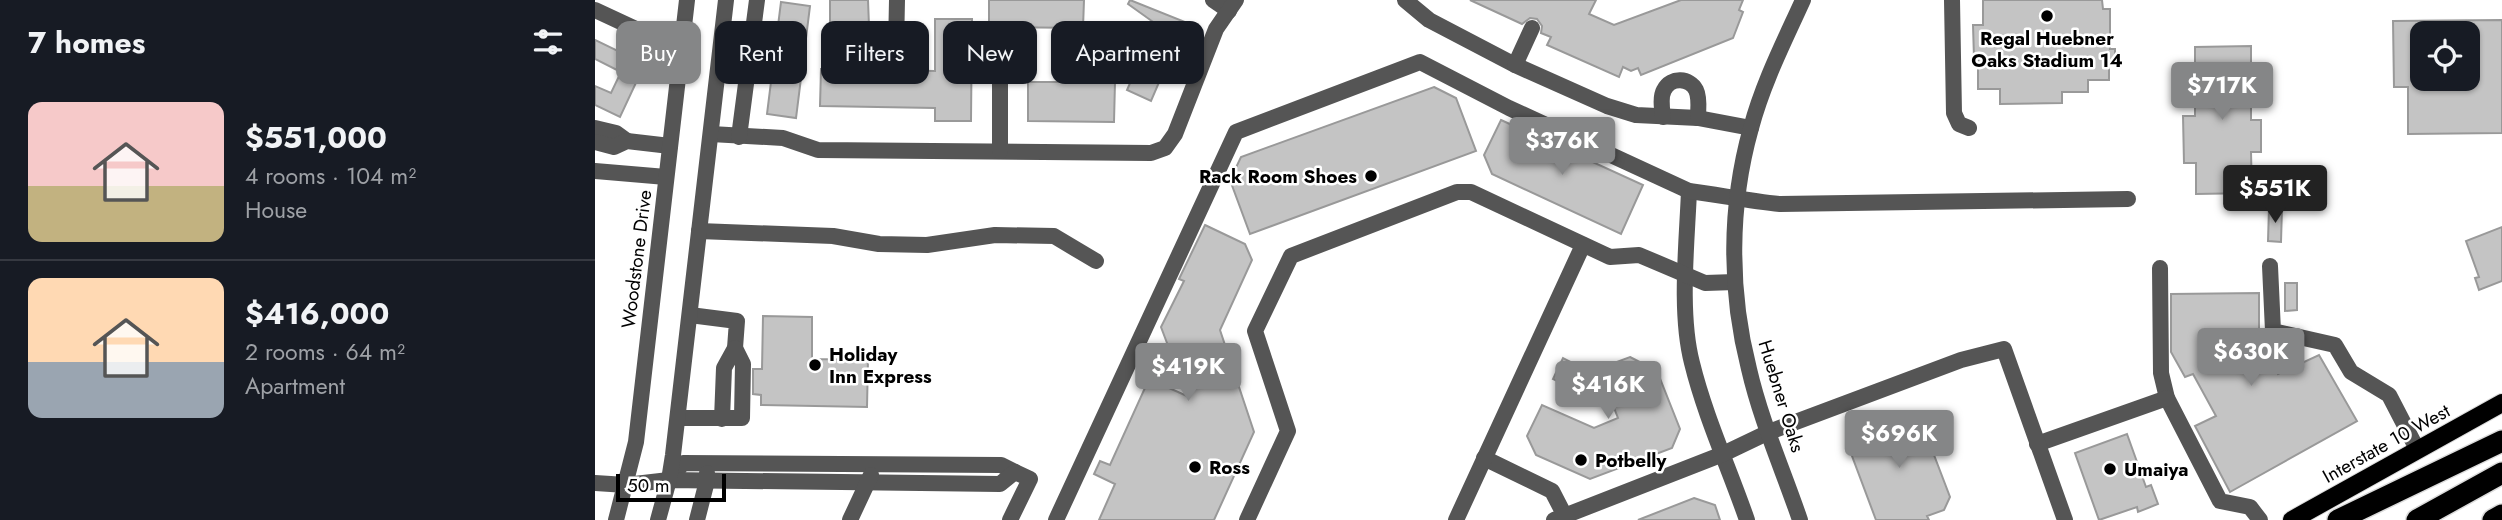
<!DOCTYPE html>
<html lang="en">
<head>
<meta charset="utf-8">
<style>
  :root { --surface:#171b24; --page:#20242c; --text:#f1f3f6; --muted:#9ea1a6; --line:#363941; --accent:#858687 }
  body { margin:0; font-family:Jost,sans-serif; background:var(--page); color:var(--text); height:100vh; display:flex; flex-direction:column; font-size:26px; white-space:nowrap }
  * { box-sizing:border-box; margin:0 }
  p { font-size:23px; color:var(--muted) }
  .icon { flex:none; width:38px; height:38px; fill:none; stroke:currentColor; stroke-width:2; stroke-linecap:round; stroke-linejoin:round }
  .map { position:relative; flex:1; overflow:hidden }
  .sheet { display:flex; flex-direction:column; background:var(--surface); width:595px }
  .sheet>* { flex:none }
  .banner { position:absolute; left:21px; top:21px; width:665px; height:63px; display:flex; gap:14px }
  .tools { position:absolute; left:1815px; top:21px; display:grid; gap:14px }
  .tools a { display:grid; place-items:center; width:70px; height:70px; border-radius:14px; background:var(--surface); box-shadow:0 2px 5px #0004; font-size:35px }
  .scale { position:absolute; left:21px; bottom:18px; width:110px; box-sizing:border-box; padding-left:7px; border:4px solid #000; border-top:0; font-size:19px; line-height:24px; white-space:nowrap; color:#000; -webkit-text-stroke:5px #fff; paint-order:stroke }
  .price { position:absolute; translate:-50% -60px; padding:0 16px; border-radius:7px; background:var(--accent); color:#fff; font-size:23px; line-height:46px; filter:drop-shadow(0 2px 4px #0008) }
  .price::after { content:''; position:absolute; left:50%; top:42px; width:21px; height:16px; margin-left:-10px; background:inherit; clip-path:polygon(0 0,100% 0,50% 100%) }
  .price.on { background:#222; color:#fff }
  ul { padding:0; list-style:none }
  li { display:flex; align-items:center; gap:21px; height:175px; padding:0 28px }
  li+li { border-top:2px solid var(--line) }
  li span { display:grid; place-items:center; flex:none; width:196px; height:140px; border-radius:14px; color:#555 }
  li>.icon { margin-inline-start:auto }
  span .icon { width:84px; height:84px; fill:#fffc; stroke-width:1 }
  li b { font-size:30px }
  h2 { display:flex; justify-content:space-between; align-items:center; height:84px; padding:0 28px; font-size:30px }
  .pill { padding:0 24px; border-radius:14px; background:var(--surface); box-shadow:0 2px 5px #0004; font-size:24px; line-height:63px }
  .pill.on { background:var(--accent); color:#fff }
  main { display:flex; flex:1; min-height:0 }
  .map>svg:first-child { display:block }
</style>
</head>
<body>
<main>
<section class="sheet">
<h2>7 homes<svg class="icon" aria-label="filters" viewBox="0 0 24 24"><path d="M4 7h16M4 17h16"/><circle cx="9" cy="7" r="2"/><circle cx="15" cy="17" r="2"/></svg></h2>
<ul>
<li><span style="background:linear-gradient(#f6c9c9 60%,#c2b280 0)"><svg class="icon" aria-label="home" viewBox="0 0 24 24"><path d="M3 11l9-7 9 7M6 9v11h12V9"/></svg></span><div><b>$551,000</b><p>4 rooms · 104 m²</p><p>House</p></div></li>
<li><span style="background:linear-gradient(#ffd9b3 60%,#9aa5b1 0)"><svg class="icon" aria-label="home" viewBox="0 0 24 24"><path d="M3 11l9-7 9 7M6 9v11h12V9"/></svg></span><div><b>$416,000</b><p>2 rooms · 64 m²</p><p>Apartment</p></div></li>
</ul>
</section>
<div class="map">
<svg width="1907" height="520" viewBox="0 0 1907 520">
  <rect width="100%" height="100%" fill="#fff"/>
  <!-- building -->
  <g fill="#c4c4c4" stroke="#999" stroke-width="2" fill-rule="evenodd">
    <path d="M 235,0 L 273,0 L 274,26 L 235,27 Z"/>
    <path d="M 394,0 L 489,0 L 488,28 L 394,27 Z"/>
    <path d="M 535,0 L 590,22 L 556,101 L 532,90 L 561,24 L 533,4 Z"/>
    <path d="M 875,0 L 1001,0 L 994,14 L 1019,25 L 1086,0 L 1148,0 L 1144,10 L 1148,12 L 1138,38 L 1046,75 L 1043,68 L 1036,71 L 1028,67 L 1024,77 L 952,45 L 956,37 L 946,33 L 947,26 L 942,19 L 935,18 L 927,24 Z"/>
    <path d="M 1388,0 L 1507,0 L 1508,9 L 1515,9 L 1515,49 L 1520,49 L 1520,63 L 1514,63 L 1514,80 L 1493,80 L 1493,92 L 1467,92 L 1467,103 L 1405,104 L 1405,89 L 1383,89 L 1383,58 L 1379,58 L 1378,25 L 1388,25 Z"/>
    <path d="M 186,2 L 215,6 L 201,118 L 172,114 Z"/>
    <path d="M 340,19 L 377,19 L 376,121 L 340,121 L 340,108 L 225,106 L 226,69 L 340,71 Z"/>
    <path d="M 1907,20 L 1907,133 L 1813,134 L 1813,87 L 1799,87 L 1798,21 ZM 1827,33 L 1872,33 L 1872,79 L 1827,79 Z"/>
    <path d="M 0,40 L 33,56 L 36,50 L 53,57 L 25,117 L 0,105 L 0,86 L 16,93 L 26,72 L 0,59 Z"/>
    <path d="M 1656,46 L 1656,120 L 1666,120 L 1666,152 L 1656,152 L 1657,193 L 1601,194 L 1601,163 L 1589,163 L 1588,116 L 1600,116 L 1600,47 Z"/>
    <path d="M 433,82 L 520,82 L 519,122 L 433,121 Z"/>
    <path d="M 839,87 L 861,98 L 881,151 L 655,234 L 635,180 L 646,157 Z"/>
    <path d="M 906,120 L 1048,185 L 1026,234 L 897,174 L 889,155 Z"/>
    <path d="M 1674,208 L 1687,208 L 1686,242 L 1673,241 Z"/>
    <path d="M 610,225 L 650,244 L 657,260 L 625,330 L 659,432 L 619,520 L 504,520 L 520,484 L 499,474 L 505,461 L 515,465 L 554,379 L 592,396 L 566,327 L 589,281 L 584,279 Z"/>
    <path d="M 1907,227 L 1907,281 L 1884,290 L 1880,278 L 1884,277 L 1871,241 Z"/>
    <path d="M 1690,283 L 1702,283 L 1702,310 L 1690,311 Z"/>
    <path d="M 1664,293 L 1664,337 L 1683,374 L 1724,355 L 1762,421 L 1635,492 L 1600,426 L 1621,416 L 1598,374 L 1590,377 L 1576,352 L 1576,294 Z"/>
    <path d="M 168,316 L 217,317 L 217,359 L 273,360 L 272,407 L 166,405 L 166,395 L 158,394 L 158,369 L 167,369 Z"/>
    <path d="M 1035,357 L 1062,371 L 1085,429 L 1077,448 L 995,479 L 941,455 L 932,436 L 947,405 L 999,428 L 1023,418 L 1005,373 L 995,396 L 958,379 L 968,358 L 995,372 Z"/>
    <path d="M 1310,413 L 1326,421 L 1355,497 L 1349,510 L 1332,516 L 1334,520 L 1281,520 L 1254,448 L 1261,432 Z"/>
    <path d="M 1532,434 L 1551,487 L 1556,485 L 1563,504 L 1543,512 L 1542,507 L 1504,520 L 1480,453 Z"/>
    <path d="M 1099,498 L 1120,505 L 1125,520 L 1043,520 Z"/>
  </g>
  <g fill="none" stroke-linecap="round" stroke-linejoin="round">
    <!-- major casing -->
    <g stroke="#dbdbdb" stroke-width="20">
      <path id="major" d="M 1697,520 L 1907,403"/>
    </g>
    <!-- highway casing -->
    <g stroke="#dbdbdb" stroke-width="24">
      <g id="highway">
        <path d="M 1743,520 L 1907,441"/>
        <path d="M 1822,520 L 1907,473"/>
        <path d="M 1898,520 L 1907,515"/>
      </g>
    </g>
    <!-- minor -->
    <g stroke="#555" stroke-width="16">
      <path d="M 618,0 L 634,11"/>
      <path d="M 810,0 L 834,20 L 920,65 L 1012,106 L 1041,115 L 1103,118 L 1156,128"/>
      <path d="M 1357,0 L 1359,113 L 1364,124 L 1374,128"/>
      <path d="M 0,10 L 86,50"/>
      <path d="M 301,48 L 302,0"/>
      <path d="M 920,65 L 937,28"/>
      <path d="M 1068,117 C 1067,109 1065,97 1069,90 C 1076,76 1095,78 1101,90 C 1105,98 1103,110 1103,118"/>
      <path d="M 0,128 L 21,133 L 32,141"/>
      <path d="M 116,134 L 188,138 L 223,150 L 556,153 L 570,148 L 580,134 L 621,29 L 641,0"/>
      <path d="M 144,137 L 162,0"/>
      <path d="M 0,142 L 19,147 L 32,141 L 75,146"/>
      <path d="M 405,151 L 405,38"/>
      <path d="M 0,171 L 71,177"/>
      <path d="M 1094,191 C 1092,242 1084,313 1097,363 C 1110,416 1134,468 1152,520"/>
      <path d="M 104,231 L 238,236 L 284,244 L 332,245 L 400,235 L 459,236 L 501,261"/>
      <path d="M 1675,266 L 1678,331 L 1740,345 L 1756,372 L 1794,395 L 1822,449"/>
      <path d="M 1565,268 L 1566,373 L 1572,398 L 1625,501 L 1655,507 L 1665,520"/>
      <path d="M 95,315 L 142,321 L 140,348 L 129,368 L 127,419"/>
      <path d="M 83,418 L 147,418 L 148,364 L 140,348"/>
      <path d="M 1442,444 L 1572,398"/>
      <path d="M 889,458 L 957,491 L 972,520"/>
      <path d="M 76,478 L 88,463 L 406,465 L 420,472"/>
      <path d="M 0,483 L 31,485 L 74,480 L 405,484 L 420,472 L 435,479 L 415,520"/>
      <path d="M 21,520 L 41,442 L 92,0"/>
      <path d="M 63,520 L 74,480 L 78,455 L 131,0"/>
      <path d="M 102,520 L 112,481 L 112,473"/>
      <path d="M 255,520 L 276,475"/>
      <path d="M 461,520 L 641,132 L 825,62 L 914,108 L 1094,191 C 1125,195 1154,201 1185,204 L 1533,199"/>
      <path d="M 652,520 L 693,431 L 660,331 L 696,256 L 862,192 L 876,192 L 1015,257 L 1044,255 L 1110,283 L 1140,282"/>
      <path d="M 861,520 L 988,245"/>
      <path d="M 959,520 L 1128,454 L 1174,432 L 1366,360 L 1409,349 L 1470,520"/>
      <path d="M 1205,520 C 1188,470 1166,421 1154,369 C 1134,291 1134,206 1156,128 C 1168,83 1189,42 1208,0"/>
    </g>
    <!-- major -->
    <use href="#major" stroke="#000" stroke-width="18"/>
    <!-- highway -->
    <use href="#highway" stroke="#000" stroke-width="21"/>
  </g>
  <!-- markers -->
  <g fill="#000" stroke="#fff" stroke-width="2.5">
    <circle cx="1452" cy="16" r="7"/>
    <circle cx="776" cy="176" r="7"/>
    <circle cx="220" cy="365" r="7"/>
    <circle cx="986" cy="460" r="7"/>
    <circle cx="600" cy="467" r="7"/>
    <circle cx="1515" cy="469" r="7"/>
  </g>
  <g text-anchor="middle" stroke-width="5" stroke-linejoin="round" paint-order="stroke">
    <!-- poi labels -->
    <g font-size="19" font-weight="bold" fill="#000" stroke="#fff" text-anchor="start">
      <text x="1452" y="45" text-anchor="middle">Regal Huebner<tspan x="1452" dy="22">Oaks Stadium 14</tspan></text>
      <text x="762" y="183" text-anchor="end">Rack Room Shoes</text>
      <text x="234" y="361">Holiday<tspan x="234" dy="22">Inn Express</tspan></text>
      <text x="1000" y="467">Potbelly</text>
      <text x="614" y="474">Ross</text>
      <text x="1529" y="476">Umaiya</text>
    </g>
    <!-- street labels -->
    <g font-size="19" fill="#000" stroke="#fff">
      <text transform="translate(41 259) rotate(-83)" y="7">Woodstone Drive</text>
      <text transform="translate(1187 396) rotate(73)" y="7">Huebner Oaks</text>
      <text transform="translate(1791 443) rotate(-29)" y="7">Interstate 10 West</text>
    </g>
  </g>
</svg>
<div class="tools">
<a><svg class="icon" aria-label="locate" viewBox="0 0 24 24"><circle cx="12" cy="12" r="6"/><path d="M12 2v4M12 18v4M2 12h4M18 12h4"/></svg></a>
</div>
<div class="scale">50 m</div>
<b class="price" style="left:1627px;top:122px">$717K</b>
<b class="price" style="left:967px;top:177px">$376K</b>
<b class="price on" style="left:1680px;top:225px">$551K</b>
<b class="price" style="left:1656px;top:388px">$630K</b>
<b class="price" style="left:593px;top:403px">$419K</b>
<b class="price" style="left:1013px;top:421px">$416K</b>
<b class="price" style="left:1304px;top:470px">$696K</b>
<div class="banner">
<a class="pill on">Buy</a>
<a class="pill">Rent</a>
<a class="pill">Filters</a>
<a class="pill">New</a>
<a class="pill">Apartment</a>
</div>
</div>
</main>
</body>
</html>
